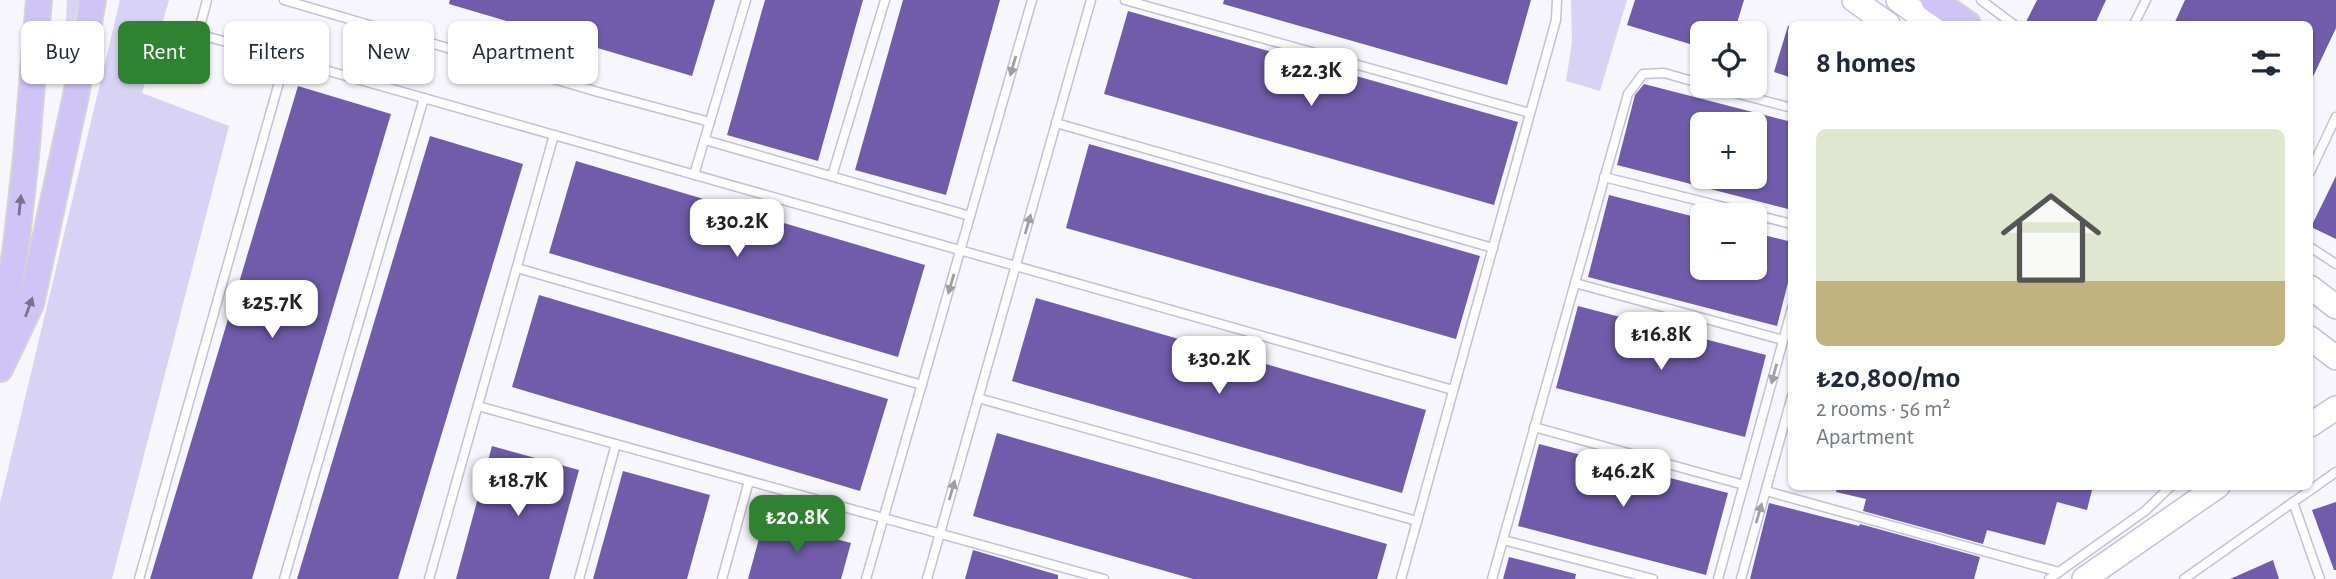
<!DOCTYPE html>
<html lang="en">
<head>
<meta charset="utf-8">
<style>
  :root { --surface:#fff; --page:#f2f2f3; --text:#1f2937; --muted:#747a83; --accent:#2f8330 }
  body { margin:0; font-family:"Alegreya Sans",sans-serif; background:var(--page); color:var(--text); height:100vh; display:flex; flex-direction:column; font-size:26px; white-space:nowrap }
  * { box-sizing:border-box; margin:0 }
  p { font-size:23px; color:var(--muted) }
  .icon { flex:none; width:38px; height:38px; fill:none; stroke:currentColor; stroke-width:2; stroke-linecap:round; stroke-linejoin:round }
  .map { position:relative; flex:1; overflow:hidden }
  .sheet { position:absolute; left:1788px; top:21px; width:525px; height:469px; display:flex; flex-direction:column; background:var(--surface); border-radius:10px; box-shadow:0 2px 5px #0004 }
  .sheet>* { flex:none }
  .hud { position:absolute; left:21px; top:21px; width:665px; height:63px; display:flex; gap:14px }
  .controls { position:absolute; left:1690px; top:21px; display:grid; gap:14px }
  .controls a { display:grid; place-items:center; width:77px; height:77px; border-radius:10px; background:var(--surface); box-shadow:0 2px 5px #0004; font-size:35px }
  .price { position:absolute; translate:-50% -60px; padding:0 16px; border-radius:14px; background:#fff; color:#222; font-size:23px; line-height:46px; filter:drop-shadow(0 2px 4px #0008) }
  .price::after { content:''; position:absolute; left:50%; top:42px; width:21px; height:16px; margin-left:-10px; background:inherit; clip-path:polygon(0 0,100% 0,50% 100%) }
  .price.selected { background:var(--accent); color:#fff }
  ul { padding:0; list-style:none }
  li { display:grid; align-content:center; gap:14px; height:371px; padding:0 28px }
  li span { display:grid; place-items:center; height:217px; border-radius:10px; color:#555 }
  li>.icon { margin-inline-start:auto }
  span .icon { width:126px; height:126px; fill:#fffc; stroke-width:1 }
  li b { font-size:30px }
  h2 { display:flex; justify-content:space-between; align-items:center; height:84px; padding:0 28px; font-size:30px }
  .tag { padding:0 24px; border-radius:10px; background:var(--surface); box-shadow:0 2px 5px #0004; font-size:24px; line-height:63px }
  .tag.selected { background:var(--accent); color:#fff }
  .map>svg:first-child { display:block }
</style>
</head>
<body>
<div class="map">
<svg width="2336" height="579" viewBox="0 0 2336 579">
  <rect width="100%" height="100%" fill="#f7f6fc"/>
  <!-- green -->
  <g fill="#d8d3f4">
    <path d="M 67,0 L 79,0 L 64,66 Z"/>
    <path d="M 120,0 L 169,0 L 142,93 L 229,126 L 112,579 L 0,579 L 0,503 Z"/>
    <path d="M 1571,0 L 1627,0 L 1600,91 L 1566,81 L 1572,42 Z"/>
  </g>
  <!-- building -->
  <g fill="#705cab" fill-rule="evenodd">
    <path d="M 450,0 L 715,0 L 692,76 L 449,4 Z"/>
    <path d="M 765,0 L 863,0 L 818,161 L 727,135 Z"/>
    <path d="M 903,0 L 1000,0 L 946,195 L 855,170 Z"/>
    <path d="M 1224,0 L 1531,0 L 1507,85 L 1223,4 Z"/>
    <path d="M 1635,0 L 1744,0 L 1734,33 L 1703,33 L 1703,48 L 1627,25 Z"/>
    <path d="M 2037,0 L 2106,0 L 2095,24 L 2025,24 Z"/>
    <path d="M 2185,0 L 2336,0 L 2336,28 L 2310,83 L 2310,24 L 2174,24 Z"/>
    <path d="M 1128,11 L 1518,122 L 1494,205 L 1104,94 Z"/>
    <path d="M 1788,26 L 1792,26 L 1792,78 L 1774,72 Z"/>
    <path d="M 1644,84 L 1792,122 L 1792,210 L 1617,165 L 1635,95 ZM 1703,124 L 1755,124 L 1755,177 L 1703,177 Z"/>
    <path d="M 298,86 L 391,114 L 252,579 L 150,579 Z"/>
    <path d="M 430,136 L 523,164 L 398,579 L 297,579 Z"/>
    <path d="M 1089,144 L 1480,256 L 1456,339 L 1066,228 Z"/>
    <path d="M 576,161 L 925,265 L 898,357 L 549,253 Z"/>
    <path d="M 2336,176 L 2336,239 L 2311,227 Z"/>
    <path d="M 1609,195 L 1703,219 L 1703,268 L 1755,268 L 1755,233 L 1792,242 L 1792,267 L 1777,326 L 1588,277 Z"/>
    <path d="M 539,295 L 888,399 L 860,491 L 512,387 Z"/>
    <path d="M 1036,298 L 1426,410 L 1402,493 L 1012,381 Z"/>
    <path d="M 1578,306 L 1766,355 L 1745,437 L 1556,388 Z"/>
    <path d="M 997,433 L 1387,544 L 1377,579 L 1193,579 L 973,516 Z"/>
    <path d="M 1539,444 L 1728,493 L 1706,575 L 1518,526 Z"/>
    <path d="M 492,446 L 579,470 L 549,579 L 456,579 Z"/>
    <path d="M 623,471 L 710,495 L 687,579 L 593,579 Z"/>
    <path d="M 1837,486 L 2093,486 L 2087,510 L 2057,502 L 2045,545 L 1987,530 L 1983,544 L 1863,511 L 1866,499 L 1836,492 Z"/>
    <path d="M 2336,502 L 2336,570 L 2334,570 L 2312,510 Z"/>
    <path d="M 1769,503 L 1859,526 L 1860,524 L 1980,557 L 1974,579 L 1750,579 Z"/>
    <path d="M 764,520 L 851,543 L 841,579 L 748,579 Z"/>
    <path d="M 973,550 L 1058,575 L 1058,579 L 965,579 Z"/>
    <path d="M 1509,557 L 1576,574 L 1575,579 L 1503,579 Z"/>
    <path d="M 2273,560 L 2279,579 L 2230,579 Z"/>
  </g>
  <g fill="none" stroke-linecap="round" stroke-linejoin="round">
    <!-- lane casing -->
    <g stroke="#c4c0d9" stroke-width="11">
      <g id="lane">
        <path d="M 207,0 L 198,34 L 1453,390"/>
        <path d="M 284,0 L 598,92 L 710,122"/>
        <path d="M 1125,0 L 1530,113"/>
        <path d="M 1981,0 L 2013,24"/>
        <path d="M 2134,24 L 2146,0"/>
        <path d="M 1709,86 L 1792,108"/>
        <path d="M 1056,123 L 1493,248"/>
        <path d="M 705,140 L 970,216"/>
        <path d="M 2310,172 L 2336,117"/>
        <path d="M 694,175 L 746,0"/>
        <path d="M 832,176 L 885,0"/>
        <path d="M 1604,177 L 1792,224"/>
        <path d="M 2310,247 L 2336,264"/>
        <path d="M 517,268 L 922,385"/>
        <path d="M 1575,283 L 1783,340"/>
        <path d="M 978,398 L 1417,521"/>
        <path d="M 478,406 L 1104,579"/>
        <path d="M 1534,427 L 1744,485"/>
        <path d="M 1766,491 L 2059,572"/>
        <path d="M 2293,502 L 2320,579"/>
        <path d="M 1503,540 L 1653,579"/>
        <path d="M 139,579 L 285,61"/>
        <path d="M 284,579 L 424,98"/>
        <path d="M 429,579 L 554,135"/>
        <path d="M 579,579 L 616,444"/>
        <path d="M 722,579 L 749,481"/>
        <path d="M 866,579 L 1032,0"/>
        <path d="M 927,579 L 1091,0"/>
        <path d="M 1401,579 L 1556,20 L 1557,0"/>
        <path d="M 1492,579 L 1628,94 L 1643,74 L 1664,73 L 1703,84"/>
        <path d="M 1718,579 L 1792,308"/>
        <path d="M 1741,579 L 1792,396"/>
        <path d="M 2049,579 L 2145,511 L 2171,486"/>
        <path d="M 2184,579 L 2336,472"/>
      </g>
    </g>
    <!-- secondary casing -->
    <g stroke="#c4c0d9" stroke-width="26">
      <g id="secondary">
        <path d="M 1854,0 L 1888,24"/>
        <path d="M 1898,0 L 1932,24"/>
        <path d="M 2310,287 L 2336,307"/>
        <path d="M 2310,338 L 2336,358"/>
        <path d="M 2310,425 L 2336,408"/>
        <path d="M 2084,579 L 2218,486"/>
      </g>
    </g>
    <!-- primary casing -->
    <g stroke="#d4d3d5" stroke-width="28">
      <g id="primary">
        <path d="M 1933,0 L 1968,24"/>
        <path d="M 0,346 L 16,246 L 26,157 L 39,0"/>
        <path d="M 0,369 L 31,304 L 76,95 L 93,0"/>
      </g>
    </g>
    <!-- lane -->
    <use href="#lane" stroke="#fff" stroke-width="8"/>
    <!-- secondary -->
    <use href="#secondary" stroke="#fff" stroke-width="23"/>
    <!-- primary -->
    <use href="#primary" stroke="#cfc4f5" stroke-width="24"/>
  </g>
  <!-- one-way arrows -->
  <defs><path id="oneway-solid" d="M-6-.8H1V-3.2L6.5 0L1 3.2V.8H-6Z" transform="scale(1.75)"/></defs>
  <g fill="#9f9ea1">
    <use href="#oneway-solid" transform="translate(1013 66) rotate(106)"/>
    <use href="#oneway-solid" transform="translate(1028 224) rotate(-74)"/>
    <use href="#oneway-solid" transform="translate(951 284) rotate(106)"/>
    <use href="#oneway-solid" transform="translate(1774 374) rotate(105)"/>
    <use href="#oneway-solid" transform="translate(952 490) rotate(-74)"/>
    <use href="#oneway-solid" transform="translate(1759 513) rotate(-74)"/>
  </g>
  <g fill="#787190">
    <use href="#oneway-solid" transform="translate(20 205) rotate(-84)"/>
    <use href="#oneway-solid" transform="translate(29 307) rotate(-70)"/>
  </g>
</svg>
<div class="controls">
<a><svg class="icon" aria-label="locate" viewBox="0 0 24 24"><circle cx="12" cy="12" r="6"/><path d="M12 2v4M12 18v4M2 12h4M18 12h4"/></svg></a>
<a>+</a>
<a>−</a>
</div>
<b class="price" style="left:1311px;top:108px">₺22.3K</b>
<b class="price" style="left:737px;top:259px">₺30.2K</b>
<b class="price" style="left:272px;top:340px">₺25.7K</b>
<b class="price" style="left:1661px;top:372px">₺16.8K</b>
<b class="price" style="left:1219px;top:396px">₺30.2K</b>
<b class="price" style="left:1623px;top:509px">₺46.2K</b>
<b class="price" style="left:518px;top:518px">₺18.7K</b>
<b class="price selected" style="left:797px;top:555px">₺20.8K</b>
<div class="hud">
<a class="tag">Buy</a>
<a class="tag selected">Rent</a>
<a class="tag">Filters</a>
<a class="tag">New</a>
<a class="tag">Apartment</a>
</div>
<section class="sheet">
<h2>8 homes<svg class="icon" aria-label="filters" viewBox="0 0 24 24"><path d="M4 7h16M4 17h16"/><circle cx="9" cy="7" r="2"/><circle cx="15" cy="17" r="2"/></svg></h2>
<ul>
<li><span style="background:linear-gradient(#dfe7d0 70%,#c2b280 0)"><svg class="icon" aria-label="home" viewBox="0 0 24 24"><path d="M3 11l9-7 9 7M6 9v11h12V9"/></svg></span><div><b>₺20,800/mo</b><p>2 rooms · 56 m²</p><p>Apartment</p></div></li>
</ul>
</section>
</div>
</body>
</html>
